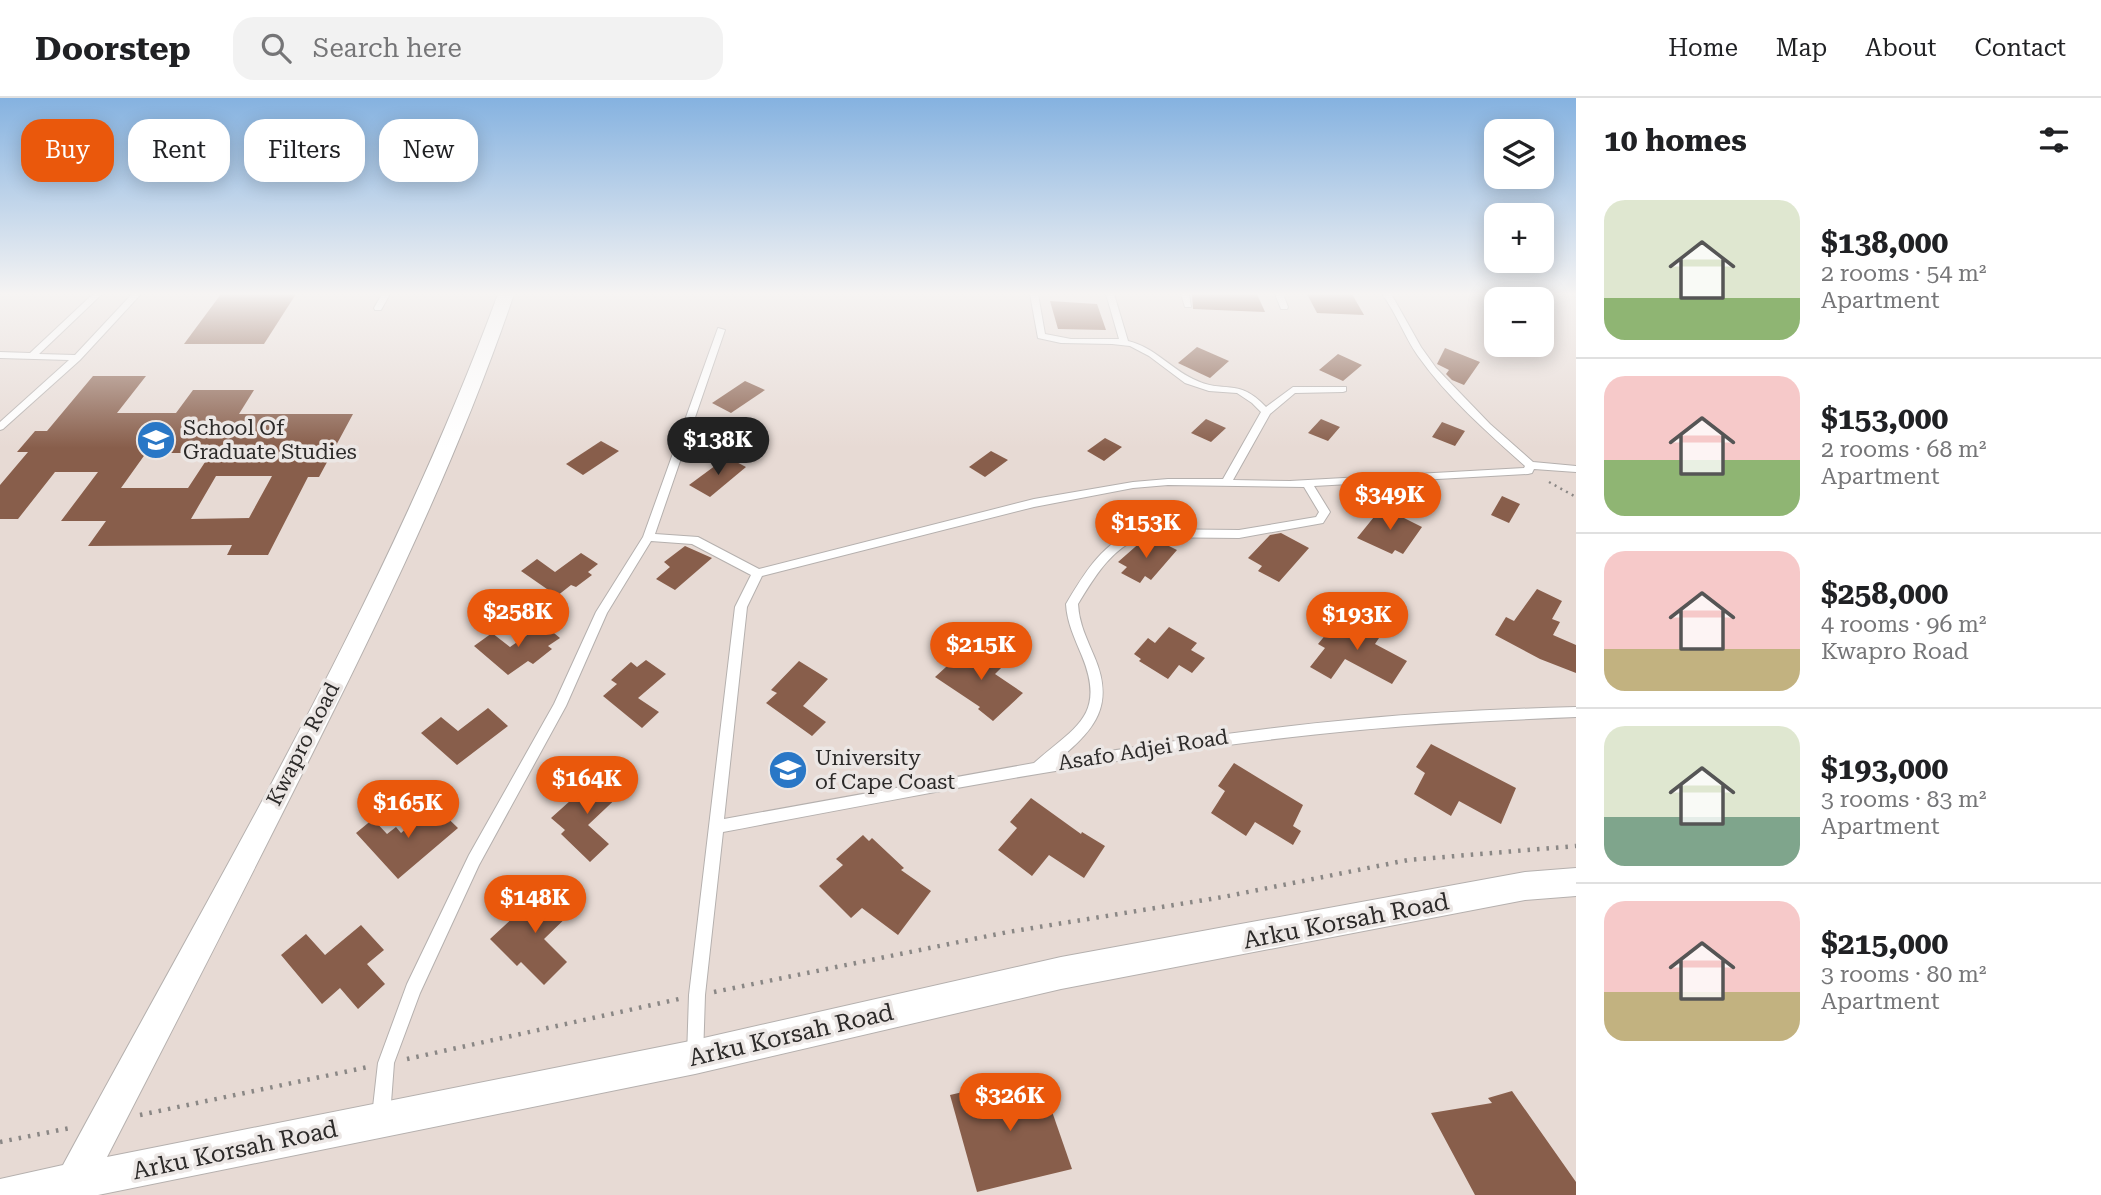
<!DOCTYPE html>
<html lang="en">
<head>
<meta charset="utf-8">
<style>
  :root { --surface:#fff; --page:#f2f2f2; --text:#202124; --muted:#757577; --line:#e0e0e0; --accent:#ea580c }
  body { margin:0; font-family:"Roboto Serif",serif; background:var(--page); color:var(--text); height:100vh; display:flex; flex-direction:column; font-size:26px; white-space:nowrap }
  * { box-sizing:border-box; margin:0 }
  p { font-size:23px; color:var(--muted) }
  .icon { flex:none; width:38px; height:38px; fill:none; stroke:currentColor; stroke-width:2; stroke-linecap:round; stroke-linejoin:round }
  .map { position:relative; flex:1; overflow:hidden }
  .drawer { display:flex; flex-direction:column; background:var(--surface); width:525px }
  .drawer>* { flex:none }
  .top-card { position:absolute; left:21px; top:21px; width:665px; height:63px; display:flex; gap:14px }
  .controls { position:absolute; left:1484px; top:21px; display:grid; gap:14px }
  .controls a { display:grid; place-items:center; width:70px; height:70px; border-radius:14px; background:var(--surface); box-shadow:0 4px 18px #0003; font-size:35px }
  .price { position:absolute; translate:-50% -60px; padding:0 16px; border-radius:24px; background:var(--accent); color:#fff; font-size:23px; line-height:46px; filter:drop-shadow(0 2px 4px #0008) }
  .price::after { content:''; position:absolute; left:50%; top:42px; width:21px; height:16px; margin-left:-10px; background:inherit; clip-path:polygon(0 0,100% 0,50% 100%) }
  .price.current { background:#222; color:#fff }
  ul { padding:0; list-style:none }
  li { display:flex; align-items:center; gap:21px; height:175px; padding:0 28px }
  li+li { border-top:2px solid var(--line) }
  li span { display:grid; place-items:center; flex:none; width:196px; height:140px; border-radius:21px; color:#555 }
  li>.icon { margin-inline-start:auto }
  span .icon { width:84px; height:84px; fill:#fffc; stroke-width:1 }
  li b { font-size:30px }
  h2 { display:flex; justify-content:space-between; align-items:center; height:84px; padding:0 28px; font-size:30px }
  .tag { padding:0 24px; border-radius:21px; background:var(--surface); box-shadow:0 4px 18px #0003; font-size:24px; line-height:63px }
  .tag.current { background:var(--accent); color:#fff }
  header { display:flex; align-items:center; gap:42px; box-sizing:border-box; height:98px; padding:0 35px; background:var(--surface); border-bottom:2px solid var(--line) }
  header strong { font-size:33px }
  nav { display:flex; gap:38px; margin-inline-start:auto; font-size:24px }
  .search { width:490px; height:63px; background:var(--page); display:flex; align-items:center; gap:18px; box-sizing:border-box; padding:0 24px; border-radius:21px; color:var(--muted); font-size:26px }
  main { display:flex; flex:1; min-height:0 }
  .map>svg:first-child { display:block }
</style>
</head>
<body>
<header>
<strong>Doorstep</strong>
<div class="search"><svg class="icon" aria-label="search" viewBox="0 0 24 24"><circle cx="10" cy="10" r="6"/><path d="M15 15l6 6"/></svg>Search here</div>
<nav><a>Home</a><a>Map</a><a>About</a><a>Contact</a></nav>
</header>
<main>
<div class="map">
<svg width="1576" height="1097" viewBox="0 0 1576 1097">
  <rect width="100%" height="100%" fill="#ece7e5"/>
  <!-- built -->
  <path fill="#e7dad4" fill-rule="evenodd" d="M 0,196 L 1576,196 L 1576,1097 L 0,1097 ZM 1496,201 L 1542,201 L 1542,247 L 1496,247 Z"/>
  <!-- building -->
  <g fill="#885e4b" fill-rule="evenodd">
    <path d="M 221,196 L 296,196 L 264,246 L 184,246 Z"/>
    <path d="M 1192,196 L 1257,196 L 1265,214 L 1193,211 Z"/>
    <path d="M 1307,196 L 1352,196 L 1364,217 L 1317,215 Z"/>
    <path d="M 1050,203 L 1097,206 L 1106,232 L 1058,231 Z"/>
    <path d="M 1197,249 L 1229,263 L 1210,280 L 1178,265 Z"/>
    <path d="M 1445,250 L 1480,264 L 1464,287 L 1452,282 L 1446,276 L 1449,272 L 1437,266 Z"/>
    <path d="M 1338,256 L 1362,267 L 1343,283 L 1319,272 Z"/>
    <path d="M 93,278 L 146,278 L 117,315 L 176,315 L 193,292 L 254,292 L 239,316 L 353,316 L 319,379 L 308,379 L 268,457 L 227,457 L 232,447 L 88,448 L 106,423 L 61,423 L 98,374 L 55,374 L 18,421 L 0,421 L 0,387 L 28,354 L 17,354 L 35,333 L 47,333 ZM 146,355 L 211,355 L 188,390 L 121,390 ZM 216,378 L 272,378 L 249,420 L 191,421 Z"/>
    <path d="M 745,283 L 765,292 L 731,315 L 712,305 Z"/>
    <path d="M 1206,321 L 1226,330 L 1211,344 L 1191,335 Z"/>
    <path d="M 1321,321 L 1340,329 L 1328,343 L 1308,335 Z"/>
    <path d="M 1442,324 L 1465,333 L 1455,348 L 1432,339 Z"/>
    <path d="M 1105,340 L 1122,349 L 1104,363 L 1087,353 Z"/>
    <path d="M 601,343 L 619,353 L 583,377 L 566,366 Z"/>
    <path d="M 991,353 L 1008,362 L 985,379 L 969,369 Z"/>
    <path d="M 727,359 L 746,369 L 710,399 L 689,387 Z"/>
    <path d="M 1502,398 L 1520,406 L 1509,425 L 1491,417 Z"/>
    <path d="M 1382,409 L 1422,429 L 1403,456 L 1395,452 L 1392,456 L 1357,440 Z"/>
    <path d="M 1281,435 L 1309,450 L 1279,484 L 1258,473 L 1262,468 L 1248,460 L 1270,437 Z"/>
    <path d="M 1143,442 L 1157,442 L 1177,452 L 1151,482 L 1145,478 L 1140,485 L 1121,475 L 1127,469 L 1118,464 Z"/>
    <path d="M 685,448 L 712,460 L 675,492 L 656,481 L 670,469 L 664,464 Z"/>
    <path d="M 581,455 L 598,466 L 588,474 L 592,477 L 576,489 L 571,487 L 557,498 L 521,473 L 537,461 L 555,474 Z"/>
    <path d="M 1537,491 L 1562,503 L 1552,521 L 1560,524 L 1553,537 L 1576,547 L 1576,575 L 1540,561 L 1495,537 L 1506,519 L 1514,523 Z"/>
    <path d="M 1350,518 L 1383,534 L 1375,546 L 1407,563 L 1392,586 L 1345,561 L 1331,581 L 1310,569 L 1325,550 L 1318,546 L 1332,529 L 1339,533 Z"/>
    <path d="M 543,526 L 560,540 L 548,548 L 552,551 L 533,566 L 528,563 L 508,577 L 474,548 L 492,535 L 510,549 Z"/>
    <path d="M 1169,529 L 1197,545 L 1191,552 L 1205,560 L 1192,575 L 1179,567 L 1168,581 L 1139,563 L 1141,561 L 1134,556 L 1148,540 L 1155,545 Z"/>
    <path d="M 982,547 L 1008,563 L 995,576 L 1023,595 L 993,623 L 978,611 L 980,609 L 935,579 L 957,559 L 964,565 Z"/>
    <path d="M 646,562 L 666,576 L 638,600 L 659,614 L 642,630 L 603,598 L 617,586 L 611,582 L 631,564 L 637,569 Z"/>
    <path d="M 799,563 L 828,581 L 803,608 L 826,624 L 812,638 L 766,605 L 777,595 L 771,592 Z"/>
    <path d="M 488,610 L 508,628 L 457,667 L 421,635 L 441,619 L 458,633 Z"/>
    <path d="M 1431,646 L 1516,690 L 1501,726 L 1459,703 L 1451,718 L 1414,696 L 1425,675 L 1416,669 Z"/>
    <path d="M 1234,665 L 1303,707 L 1293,728 L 1301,733 L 1293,747 L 1255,724 L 1246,738 L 1211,715 L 1225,693 L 1218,688 Z"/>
    <path d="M 600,676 L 623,694 L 588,727 L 609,746 L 590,764 L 561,736 L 565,732 L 551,720 Z"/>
    <path d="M 1031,700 L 1081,736 L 1082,734 L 1105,748 L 1084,780 L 1049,757 L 1032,778 L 998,752 L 1017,730 L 1010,724 Z"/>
    <path d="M 434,707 L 458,730 L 398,781 L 356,735 L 373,721 L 387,736 L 396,729 L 401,735 Z"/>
    <path d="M 863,737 L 869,743 L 872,740 L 904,770 L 901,772 L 931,793 L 898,837 L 862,810 L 851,820 L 819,788 L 843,767 L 836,761 Z"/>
    <path d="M 548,787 L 575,811 L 544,841 L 567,864 L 544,887 L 521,864 L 517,868 L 490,841 Z"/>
    <path d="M 361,827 L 384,852 L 367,866 L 385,886 L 358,911 L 340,890 L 322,906 L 281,857 L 306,836 L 325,857 Z"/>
    <path d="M 1039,976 L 1072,1071 L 977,1094 L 950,997 Z"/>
    <path d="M 1512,993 L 1576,1084 L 1576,1097 L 1475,1097 L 1431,1015 L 1492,1005 L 1488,1000 Z"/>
  </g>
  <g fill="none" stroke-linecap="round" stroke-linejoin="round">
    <!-- lane casing -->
    <g stroke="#b5b0ae" stroke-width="2">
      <g id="lane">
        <path d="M 93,196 L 102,196 L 39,256 L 75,257 L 132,196 L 141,196 L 80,262 L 3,331 L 0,332 L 0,324 L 69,262 L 0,260 L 0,254 L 30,255 Z"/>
        <path d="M 382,196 L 390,196 L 381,212 L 375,212 L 374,210 Z"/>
        <path d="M 1030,196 L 1038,196 L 1045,236 L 1071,241 L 1119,241 L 1106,196 L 1114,196 L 1128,243 C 1154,249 1170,270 1193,281 C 1224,297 1237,278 1266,309 L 1293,289 L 1346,289 L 1346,293 L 1343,294 L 1295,295 L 1270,316 L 1233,382 L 1290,383 L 1524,370 L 1525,368 C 1487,334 1448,300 1418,258 C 1404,238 1397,216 1382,196 L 1391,196 L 1394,201 L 1421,249 L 1436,270 L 1490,326 L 1533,364 L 1576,368 L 1576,374 L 1534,371 L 1532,375 L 1528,376 L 1314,388 L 1330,414 L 1323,425 L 1239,440 L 1142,439 C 1111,450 1094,480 1078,506 C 1079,526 1087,541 1094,558 C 1115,606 1096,631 1059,661 C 1158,645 1258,630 1359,621 C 1431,614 1503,611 1576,609 L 1576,619 C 1504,622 1432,625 1360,632 C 1145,652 934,694 723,734 L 705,897 L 703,959 L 701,965 L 695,967 L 689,965 L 687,959 L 689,897 L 735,509 L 751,477 L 692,446 L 651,443 L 607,515 L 566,608 L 479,767 L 420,895 L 394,965 L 390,1018 L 387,1024 L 381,1027 L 375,1024 L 372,1018 L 378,965 L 407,886 L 469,757 L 554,606 L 596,514 L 643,439 L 718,230 L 725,232 L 655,436 L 698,439 L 759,471 L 1034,401 L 1133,384 L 1168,381 L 1223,381 L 1261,314 L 1252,305 L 1237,295 L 1209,293 L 1185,285 L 1149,258 L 1130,248 L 1112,246 L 1061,245 L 1038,240 ZM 1168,387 L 1304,389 L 1319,414 L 1316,419 L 1239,432 L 1141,431 C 1104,442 1085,474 1066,506 C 1067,525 1075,541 1082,558 C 1107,619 1073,630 1034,665 L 724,721 L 747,509 L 762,478 L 1034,409 L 1133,390 Z"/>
        <path d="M 1181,196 L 1189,196 L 1191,209 L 1185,209 Z"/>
        <path d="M 1275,196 L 1283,196 L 1288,209 L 1287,211 L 1281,211 Z"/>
      </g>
    </g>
    <!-- street casing -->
    <g stroke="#b5b0ae" stroke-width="2">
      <path id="street" d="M 498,196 L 514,196 C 462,349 393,494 321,638 C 251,779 179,919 107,1059 L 695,942 L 1061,859 L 1525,774 L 1576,770 L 1576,798 L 1525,802 L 1061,891 L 695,976 L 98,1097 L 0,1097 L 0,1081 L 63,1067 C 216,783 386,501 498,196 Z"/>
    </g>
    <!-- path-far1 -->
    <path stroke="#8a8785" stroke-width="2.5" stroke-dasharray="2 4.5" stroke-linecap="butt" d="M 1549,384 L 1576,399"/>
    <!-- path -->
    <g stroke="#8a8785" stroke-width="4.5" stroke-dasharray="2.5 7" stroke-linecap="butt">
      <path d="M 714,894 L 1008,834 L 1223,799 L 1408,762 L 1576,748"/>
      <path d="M 407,961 L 679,901"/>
      <path d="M 140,1017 L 368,969"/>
      <path d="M 0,1044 L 70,1030"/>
    </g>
    <!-- lane -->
    <use href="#lane" fill="#fff" fill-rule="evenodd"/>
    <!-- street -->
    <use href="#street" fill="#fff" fill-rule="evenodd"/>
  </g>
  <!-- sky -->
  <linearGradient id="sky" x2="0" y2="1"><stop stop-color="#85b2e0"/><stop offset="0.56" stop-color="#f6f4f3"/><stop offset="1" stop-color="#f6f4f3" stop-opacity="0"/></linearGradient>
  <rect width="1576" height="350" fill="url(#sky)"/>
  <!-- icons -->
  <defs>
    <g id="university-disc" transform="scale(2.0125)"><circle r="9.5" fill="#2977c6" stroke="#ece7e5"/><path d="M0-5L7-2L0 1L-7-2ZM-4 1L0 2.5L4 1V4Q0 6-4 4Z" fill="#fff"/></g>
  </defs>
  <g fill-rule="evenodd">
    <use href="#university-disc" x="156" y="342"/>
    <use href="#university-disc" x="788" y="672"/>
  </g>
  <g text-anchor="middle" stroke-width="7" stroke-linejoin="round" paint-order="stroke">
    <!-- poi labels -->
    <g font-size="21" fill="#2c2a29" stroke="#ece7e5" text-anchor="start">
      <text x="183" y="337">School Of<tspan x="183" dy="24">Graduate Studies</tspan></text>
      <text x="815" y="667">University<tspan x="815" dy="24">of Cape Coast</tspan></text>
    </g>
    <!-- street labels -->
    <g font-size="21" fill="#2c2a29" stroke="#ece7e5">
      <text transform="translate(303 646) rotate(-63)" y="7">Kwapro Road</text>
      <text transform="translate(1143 652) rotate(-9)" y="7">Asafo Adjei Road</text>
    </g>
    <!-- near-street labels -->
    <g font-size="24" fill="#2c2a29" stroke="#ece7e5">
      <text transform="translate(1346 823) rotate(-11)" y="8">Arku Korsah Road</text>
      <text transform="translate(791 937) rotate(-13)" y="8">Arku Korsah Road</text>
      <text transform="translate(235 1052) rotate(-12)" y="8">Arku Korsah Road</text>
    </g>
  </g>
</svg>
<div class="controls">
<a><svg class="icon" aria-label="layers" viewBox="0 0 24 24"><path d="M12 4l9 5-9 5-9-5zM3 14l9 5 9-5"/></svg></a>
<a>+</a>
<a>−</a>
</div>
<b class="price current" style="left:718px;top:379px">$138K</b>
<b class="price" style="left:1390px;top:434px">$349K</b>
<b class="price" style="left:1146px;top:462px">$153K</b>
<b class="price" style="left:518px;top:551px">$258K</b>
<b class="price" style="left:1357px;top:554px">$193K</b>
<b class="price" style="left:981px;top:584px">$215K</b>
<b class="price" style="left:587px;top:718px">$164K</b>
<b class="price" style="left:408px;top:742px">$165K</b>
<b class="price" style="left:535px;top:837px">$148K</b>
<b class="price" style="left:1010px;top:1035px">$326K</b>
<div class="top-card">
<a class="tag current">Buy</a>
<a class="tag">Rent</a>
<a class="tag">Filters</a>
<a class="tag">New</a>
</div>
</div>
<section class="drawer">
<h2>10 homes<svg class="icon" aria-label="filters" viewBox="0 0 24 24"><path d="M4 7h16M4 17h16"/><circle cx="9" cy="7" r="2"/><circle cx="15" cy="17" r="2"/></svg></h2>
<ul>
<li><span style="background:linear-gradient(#dfe7d0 70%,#8fb573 0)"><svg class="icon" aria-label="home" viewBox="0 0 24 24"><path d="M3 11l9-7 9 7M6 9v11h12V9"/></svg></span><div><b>$138,000</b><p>2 rooms · 54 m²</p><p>Apartment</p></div></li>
<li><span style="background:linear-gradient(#f6c9c9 60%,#8fb573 0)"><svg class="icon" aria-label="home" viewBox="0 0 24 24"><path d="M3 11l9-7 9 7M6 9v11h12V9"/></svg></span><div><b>$153,000</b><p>2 rooms · 68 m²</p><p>Apartment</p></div></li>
<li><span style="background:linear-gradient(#f6c9c9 70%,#c2b280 0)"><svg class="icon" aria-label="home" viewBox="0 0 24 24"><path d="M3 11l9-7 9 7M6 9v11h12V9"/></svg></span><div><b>$258,000</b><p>4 rooms · 96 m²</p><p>Kwapro Road</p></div></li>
<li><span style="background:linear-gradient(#dfe7d0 65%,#7fa58c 0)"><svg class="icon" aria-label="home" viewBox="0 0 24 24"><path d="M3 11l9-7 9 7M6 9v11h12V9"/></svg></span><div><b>$193,000</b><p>3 rooms · 83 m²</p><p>Apartment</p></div></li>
<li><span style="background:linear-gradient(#f6c9c9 65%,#c2b280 0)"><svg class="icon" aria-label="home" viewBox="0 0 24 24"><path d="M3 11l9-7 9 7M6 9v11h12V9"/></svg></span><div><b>$215,000</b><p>3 rooms · 80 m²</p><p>Apartment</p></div></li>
</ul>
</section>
</main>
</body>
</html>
